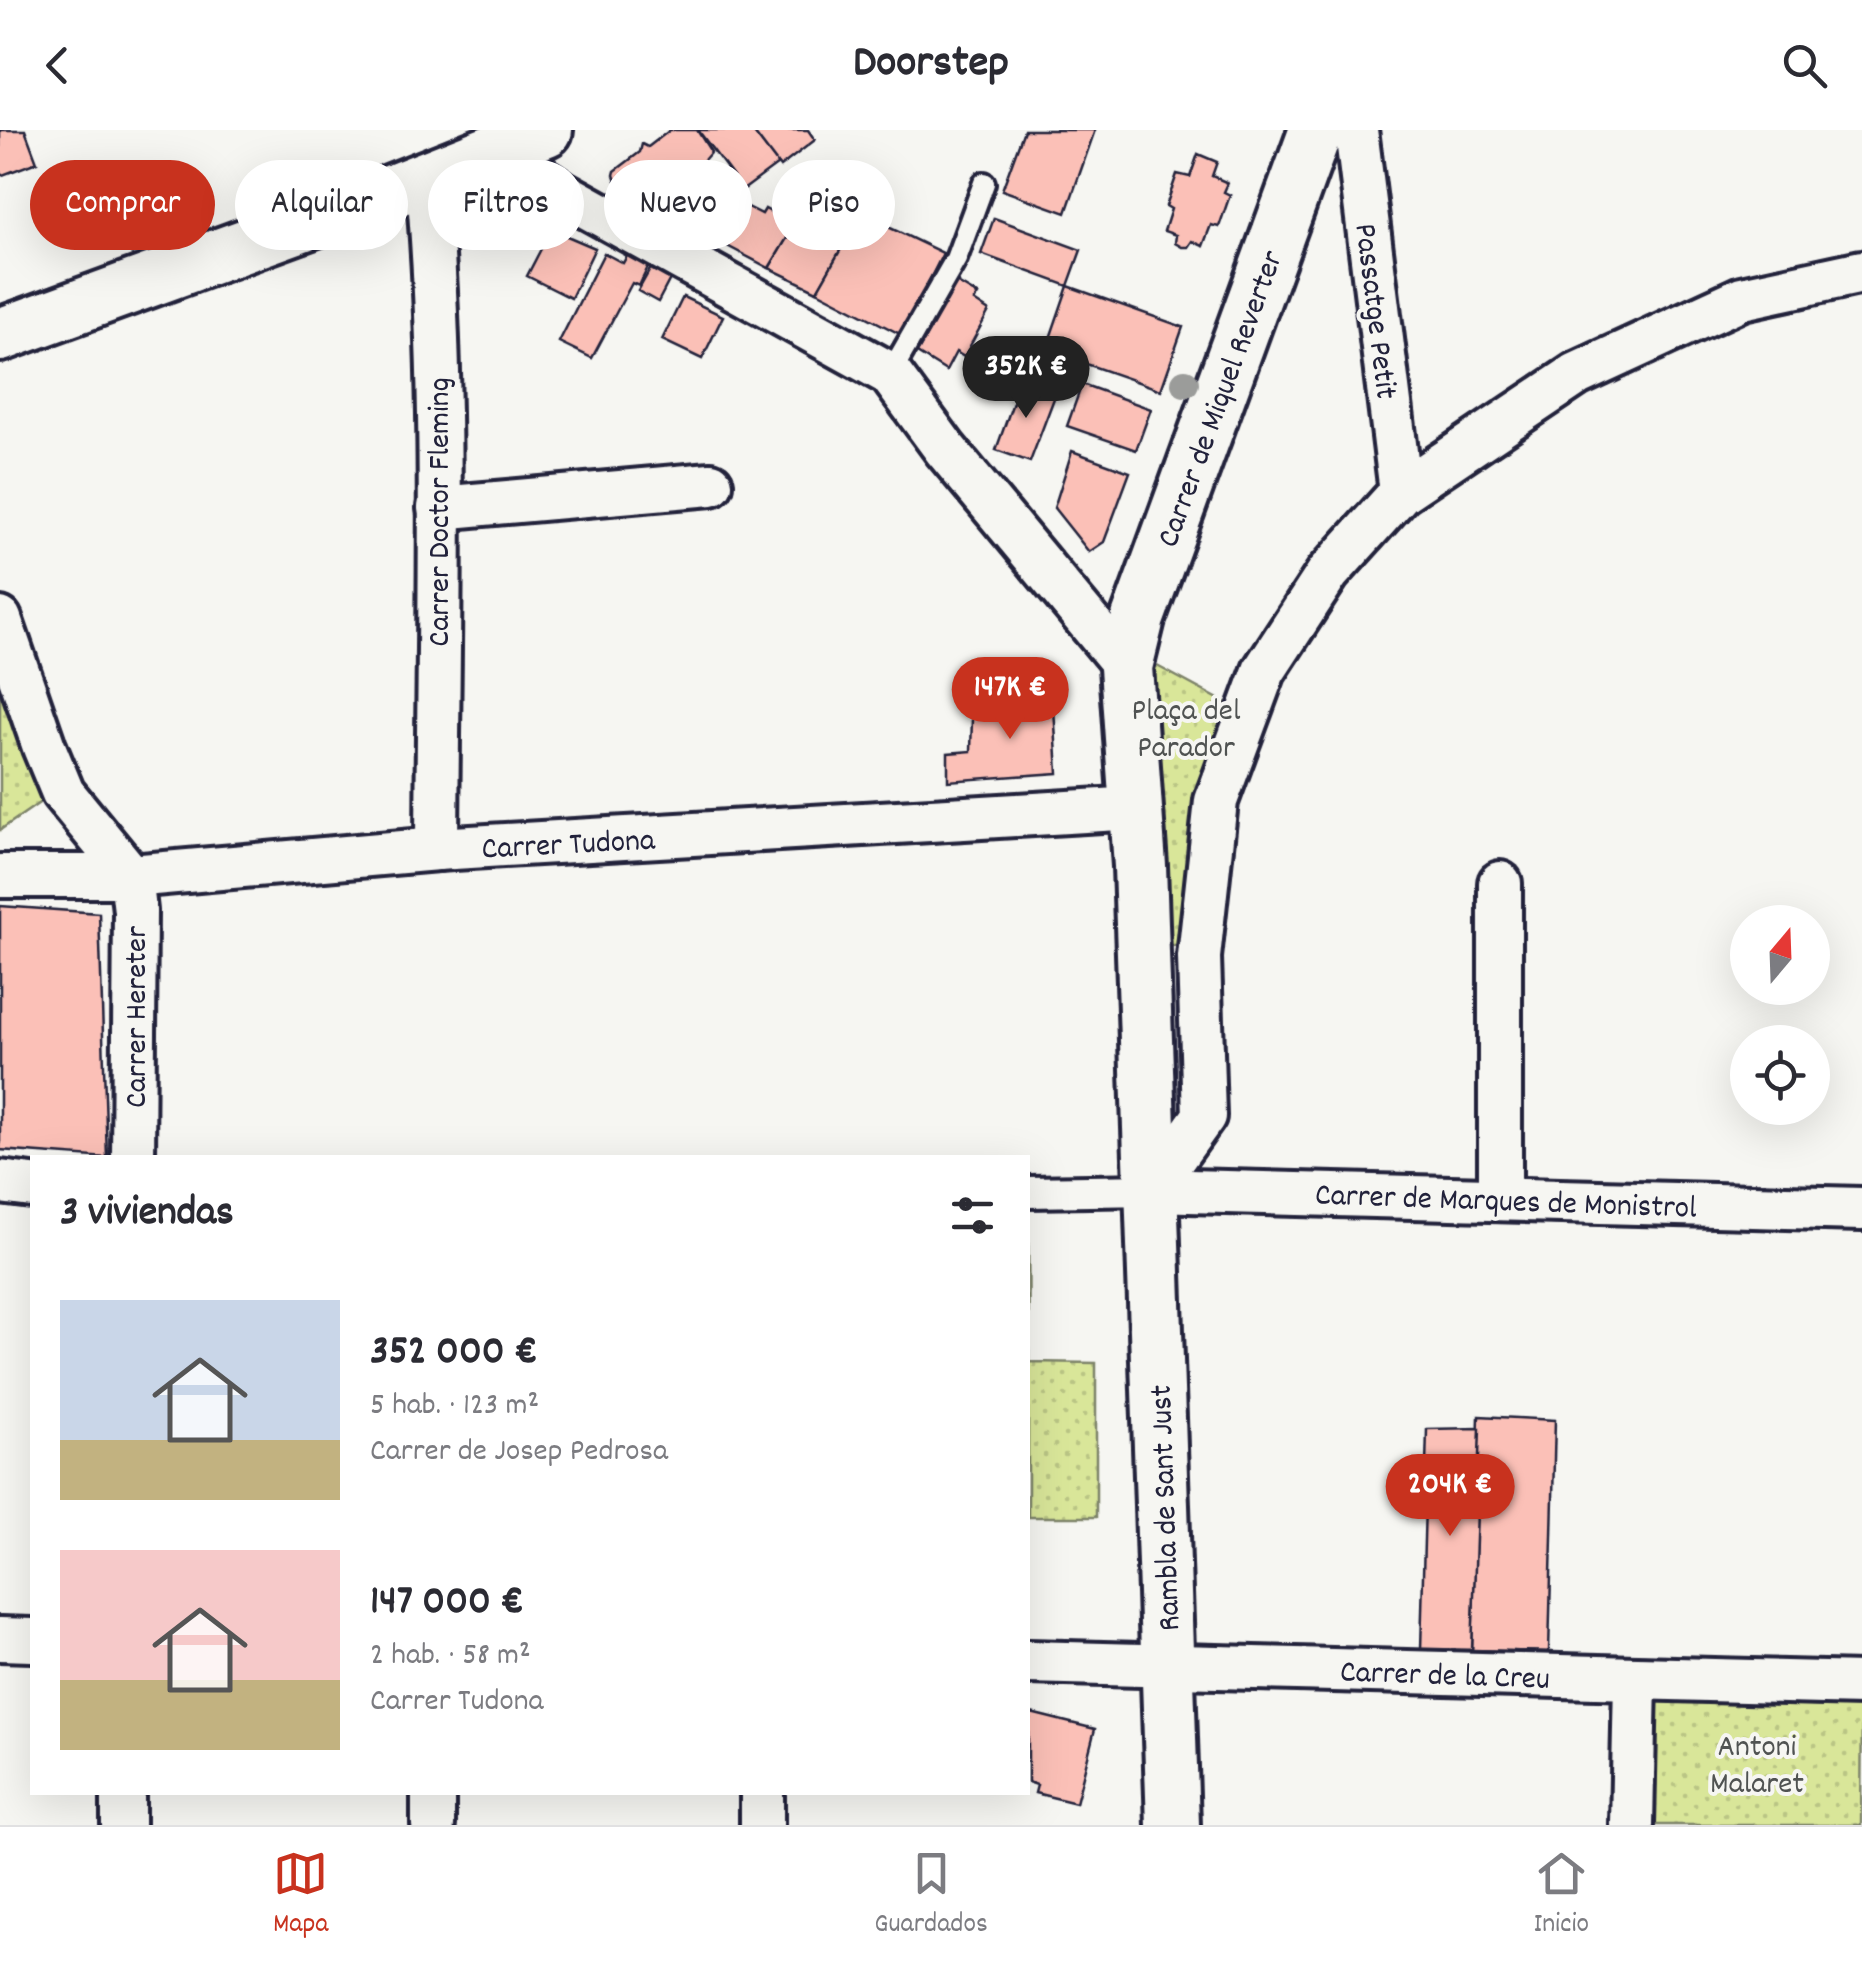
<!DOCTYPE html>
<html lang="es">
<head>
<meta charset="utf-8">
<style>
  :root { --surface:#fff; --page:#f7f7f7; --text:#2b2b33; --muted:#7c7c81; --line:#e1e1e2; --accent:#c8321e }
  body { margin:0; font-family:Dekko,sans-serif; background:var(--page); color:var(--text); height:100vh; display:flex; flex-direction:column; font-size:38px; white-space:nowrap }
  * { box-sizing:border-box; margin:0 }
  p { font-size:32px; color:var(--muted) }
  .icon { flex:none; width:55px; height:55px; fill:none; stroke:currentColor; stroke-width:2; stroke-linecap:round; stroke-linejoin:round }
  .map { position:relative; flex:1; overflow:hidden }
  .details { position:absolute; left:30px; top:1025px; width:1000px; height:640px; display:flex; flex-direction:column; background:var(--surface); border-radius:0px; box-shadow:0 10px 40px #0002 }
  .details>* { flex:none }
  .guide { position:absolute; left:30px; top:30px; width:1000px; height:90px; display:flex; gap:20px }
  .needle { width:65px; rotate:19deg }
  .controls { position:absolute; left:1730px; top:775px; display:grid; gap:20px }
  .controls a { display:grid; place-items:center; width:100px; height:100px; border-radius:50%; background:var(--surface); box-shadow:0 10px 40px #0002; font-size:50px }
  .price { position:absolute; translate:-50% -85px; padding:0 22px; border-radius:35px; background:var(--accent); color:#fff; font-size:32px; line-height:65px; filter:drop-shadow(0 2px 5px #0008) }
  .price::after { content:''; position:absolute; left:50%; top:60px; width:30px; height:22px; margin-left:-15px; background:inherit; clip-path:polygon(0 0,100% 0,50% 100%) }
  .price.active { background:#222; color:#fff }
  ul { padding:0; list-style:none }
  li { display:flex; align-items:center; gap:30px; height:250px; padding:0 30px }
  li span { display:grid; place-items:center; flex:none; width:280px; height:200px; border-radius:0px; color:#555 }
  li>.icon { margin-inline-start:auto }
  span .icon { width:120px; height:120px; fill:#fffc; stroke-width:1 }
  li b { font-size:42px }
  h2 { display:flex; justify-content:space-between; align-items:center; height:120px; padding:0 30px; font-size:42px }
  .chip { padding:0 35px; border-radius:45px; background:var(--surface); box-shadow:0 10px 40px #0002; font-size:35px; line-height:90px }
  .chip.active { background:var(--accent); color:#fff }
  header { display:flex; justify-content:space-between; align-items:center; height:130px; padding:0 30px; background:var(--surface); font-size:45px; font-weight:800 }
  .tab-bar { display:flex; justify-content:space-around; align-items:center; height:140px; border-top:2px solid var(--line); background:var(--surface); font-size:28px; color:var(--muted) }
  .tab-bar a { display:grid; justify-items:center; gap:5px }
  .tab-bar .active { color:var(--accent) }
  .map>svg:first-child { display:block }
</style>
</head>
<body>
<header><svg class="icon" aria-label="back" viewBox="0 0 24 24"><path d="M15 5l-7 7 7 7"/></svg>Doorstep<svg class="icon" aria-label="search" viewBox="0 0 24 24"><circle cx="10" cy="10" r="6"/><path d="M15 15l6 6"/></svg></header>
<div class="map">
<svg width="1862" height="1695" viewBox="0 0 1862 1695">
  <defs>
    <pattern id="park-dots" width="8" height="8" patternUnits="userSpaceOnUse" patternTransform="scale(2.5)"><rect width="8" height="8" fill="#d9e699"/><path d="M2 2h.1M6 6h.1" fill="none" stroke="#bac585" stroke-width="1.8" stroke-linecap="round"/></pattern>
  </defs>
  <rect width="100%" height="100%" fill="#f6f6f2"/>
  <filter id="ink" filterUnits="userSpaceOnUse"><feTurbulence type="fractalNoise" baseFrequency=".01" numOctaves="2"/><feDisplacementMap in="SourceGraphic" scale="20" xChannelSelector="R" yChannelSelector="G"/><feConvolveMatrix kernelMatrix="1 2 1 2 8 2 1 2 1" color-interpolation-filters="sRGB"/></filter>
  <g filter="url(#ink)">
    <!-- park -->
    <g fill="url(#park-dots)" stroke="#7e846a" stroke-width="2.5">
      <path d="M 1146,530 L 1233,577 L 1185,815 L 1155,817 Z"/>
      <path d="M 0,546 L 45,669 L 0,700 Z"/>
      <path d="M 1028,1087 L 1029,1232 L 1096,1233 L 1096,1387 L 1028,1387 Z"/>
      <path d="M 1649,1567 L 1862,1572 L 1861,1695 L 1654,1695 Z"/>
    </g>
    <!-- building -->
    <g fill="#fbc0b7" stroke="#22223b" stroke-width="2.5">
      <path d="M 0,0 L 25,0 L 37,32 L 0,46 Z"/>
      <path d="M 670,0 L 697,0 L 711,22 L 683,54 L 668,85 L 619,59 L 614,45 L 615,41 L 640,22 L 642,14 L 648,17 Z"/>
      <path d="M 698,0 L 752,0 L 778,34 L 743,60 Z"/>
      <path d="M 752,0 L 808,0 L 815,10 L 780,37 Z"/>
      <path d="M 1024,0 L 1095,0 L 1066,83 L 1002,60 Z"/>
      <path d="M 1198,24 L 1217,32 L 1212,46 L 1228,53 L 1224,62 L 1230,65 L 1219,97 L 1211,95 L 1203,116 L 1192,111 L 1188,117 L 1182,117 L 1175,113 L 1176,105 L 1164,101 L 1171,79 L 1166,76 L 1177,44 L 1190,47 Z"/>
      <path d="M 700,36 L 719,43 L 726,40 L 742,62 L 716,110 L 668,85 L 683,54 Z"/>
      <path d="M 815,61 L 861,84 L 817,161 L 769,138 Z"/>
      <path d="M 738,72 L 762,84 L 765,79 L 778,86 L 786,74 L 802,83 L 769,138 L 716,110 Z"/>
      <path d="M 861,84 L 943,123 L 902,205 L 817,161 Z"/>
      <path d="M 994,88 L 1081,120 L 1068,156 L 981,124 Z"/>
      <path d="M 546,97 L 595,118 L 571,168 L 527,146 L 542,117 L 537,115 Z"/>
      <path d="M 604,123 L 623,133 L 628,124 L 649,135 L 639,156 L 632,153 L 592,228 L 559,212 Z"/>
      <path d="M 652,136 L 671,147 L 658,172 L 638,161 Z"/>
      <path d="M 956,152 L 978,165 L 974,171 L 989,181 L 964,227 L 956,222 L 946,241 L 917,223 Z"/>
      <path d="M 1068,156 L 1183,197 L 1161,260 L 1046,220 Z"/>
      <path d="M 683,167 L 723,186 L 702,229 L 662,210 Z"/>
      <path d="M 1021,250 L 1056,263 L 1030,332 L 996,320 Z"/>
      <path d="M 1082,254 L 1151,279 L 1136,320 L 1067,296 Z"/>
      <path d="M 1072,321 L 1130,342 L 1104,412 L 1089,422 L 1054,378 Z"/>
      <path d="M 1053,562 L 1058,643 L 948,651 L 948,623 L 971,621 L 972,588 L 986,586 L 986,578 L 1014,575 L 1017,565 Z"/>
      <path d="M 0,776 L 99,783 L 107,1028 L 0,1020 Z"/>
      <path d="M 1479,1286 L 1555,1290 L 1549,1522 L 1472,1520 Z"/>
      <path d="M 1480,1298 L 1472,1520 L 1421,1520 L 1427,1299 Z"/>
      <path d="M 1031,1583 L 1095,1599 L 1076,1673 L 1035,1663 L 1037,1655 L 1028,1652 L 1028,1599 Z"/>
    </g>
    <g fill="none" stroke-linecap="round" stroke-linejoin="round">
      <!-- service casing -->
      <g stroke="#22223b" stroke-width="28">
        <path id="service" d="M 890,244 L 956,129 L 984,53"/>
      </g>
      <!-- pedestrian casing -->
      <g stroke="#22223b" stroke-width="38">
        <path id="pedestrian" d="M 1028,1062 L 1151,1060"/>
      </g>
      <!-- minor casing -->
      <g stroke="#22223b" stroke-width="50">
        <g id="minor">
          <path d="M 1356,0 L 1401,362"/>
          <path d="M 496,19 L 564,64 L 890,244 L 945,319 L 1126,537"/>
          <path d="M 427,44 C 447,268 438,495 437,719"/>
          <path d="M 439,378 L 711,354"/>
          <path d="M 0,489 L 44,617 L 63,663 L 131,746"/>
          <path d="M 0,746 L 131,746 L 437,719 L 1136,678"/>
          <path d="M 131,746 L 135,781 L 133,1028"/>
          <path d="M 1500,753 L 1500,1067"/>
          <path d="M 0,1052 L 32,1056"/>
          <path d="M 1151,1060 L 1204,986 L 1199,827 L 1216,671 L 1264,541 L 1328,443 L 1401,362 L 1577,244 L 1742,168 L 1862,142"/>
          <path d="M 1151,1060 L 1862,1079"/>
          <path d="M 0,1509 L 32,1510"/>
          <path d="M 1028,1532 L 1862,1554"/>
          <path d="M 762,1662 L 762,1695"/>
          <path d="M 123,1695 L 123,1662"/>
          <path d="M 433,1695 L 433,1662"/>
          <path d="M 1632,1695 L 1635,1550"/>
        </g>
      </g>
      <!-- tertiary casing -->
      <g stroke="#22223b" stroke-width="60">
        <g id="tertiary">
          <path d="M 0,205 L 370,70 L 546,0"/>
          <path d="M 1173,1695 L 1140,736 L 1126,537 L 1138,488 L 1316,0"/>
        </g>
      </g>
      <!-- service -->
      <use href="#service" stroke="#f6f6f2" stroke-width="20"/>
      <!-- pedestrian -->
      <use href="#pedestrian" stroke="#f6f6f2" stroke-width="30"/>
      <!-- minor -->
      <use href="#minor" stroke="#f6f6f2" stroke-width="42"/>
      <!-- tertiary -->
      <use href="#tertiary" stroke="#f6f6f2" stroke-width="52"/>
    </g>
    <!-- trees -->
    <circle fill="#9b9c9a" cx="1185" cy="253" r="14"/>
  </g>
  <g text-anchor="middle" stroke-width="8" stroke-linejoin="round" paint-order="stroke">
    <!-- street labels -->
    <g font-size="32" fill="#22223b" stroke="#f6f6f2">
      <text transform="translate(1378 181) rotate(83)" y="11">Passatge Petit</text>
      <text transform="translate(1218 268) rotate(-70)" y="11">Carrer de Miquel Reverter</text>
      <text transform="translate(437 382) rotate(-90)" y="11">Carrer Doctor Fleming</text>
      <text transform="translate(568 712) rotate(-3)" y="11">Carrer Tudona</text>
      <text transform="translate(134 887) rotate(-90)" y="11">Carrer Hereter</text>
      <text transform="translate(1506 1069) rotate(2)" y="11">Carrer de Marques de Monistrol</text>
      <text transform="translate(1163 1378) rotate(-92)" y="11">Rambla de Sant Just</text>
      <text transform="translate(1445 1543) rotate(2)" y="11">Carrer de la Creu</text>
    </g>
    <!-- park labels -->
    <g font-size="32" fill="#505352" stroke="#f6f6f2">
      <text x="1186" y="589">Plaça del<tspan x="1186" dy="37">Parador</tspan></text>
      <text x="1757" y="1625">Antoni<tspan x="1757" dy="37">Malaret</tspan></text>
    </g>
  </g>
</svg>
<div class="controls">
<a><svg class="needle" viewBox="-14 -14 28 28"><path d="M0-13l5 13h-10z" fill="#e53935"/><path d="M0 13l5-13h-10z" fill="#7c7c81"/></svg></a>
<a><svg class="icon" aria-label="locate" viewBox="0 0 24 24"><circle cx="12" cy="12" r="6"/><path d="M12 2v4M12 18v4M2 12h4M18 12h4"/></svg></a>
</div>
<b class="price active" style="left:1026px;top:291px">352K €</b>
<b class="price" style="left:1010px;top:612px">147K €</b>
<b class="price" style="left:1450px;top:1409px">204K €</b>
<div class="guide">
<a class="chip active">Comprar</a>
<a class="chip">Alquilar</a>
<a class="chip">Filtros</a>
<a class="chip">Nuevo</a>
<a class="chip">Piso</a>
</div>
<section class="details">
<h2>3 viviendas<svg class="icon" aria-label="filters" viewBox="0 0 24 24"><path d="M4 7h16M4 17h16"/><circle cx="9" cy="7" r="2"/><circle cx="15" cy="17" r="2"/></svg></h2>
<ul>
<li><span style="background:linear-gradient(#c9d6e8 70%,#c2b280 0)"><svg class="icon" aria-label="home" viewBox="0 0 24 24"><path d="M3 11l9-7 9 7M6 9v11h12V9"/></svg></span><div><b>352 000 €</b><p>5 hab. · 123 m²</p><p>Carrer de Josep Pedrosa</p></div></li>
<li><span style="background:linear-gradient(#f6c9c9 65%,#c2b280 0)"><svg class="icon" aria-label="home" viewBox="0 0 24 24"><path d="M3 11l9-7 9 7M6 9v11h12V9"/></svg></span><div><b>147 000 €</b><p>2 hab. · 58 m²</p><p>Carrer Tudona</p></div></li>
</ul>
</section>
</div>
<nav class="tab-bar">
<a class="active"><svg class="icon" aria-label="map" viewBox="0 0 24 24"><path d="M3 6l6-2 6 2 6-2v14l-6 2-6-2-6 2zM9 4v14M15 6v14"/></svg>Mapa</a>
<a><svg class="icon" aria-label="saved" viewBox="0 0 24 24"><path d="M7 4h10v16l-5-4-5 4z"/></svg>Guardados</a>
<a><svg class="icon" aria-label="home" viewBox="0 0 24 24"><path d="M3 11l9-7 9 7M6 9v11h12V9"/></svg>Inicio</a>
</nav>
</body>
</html>
